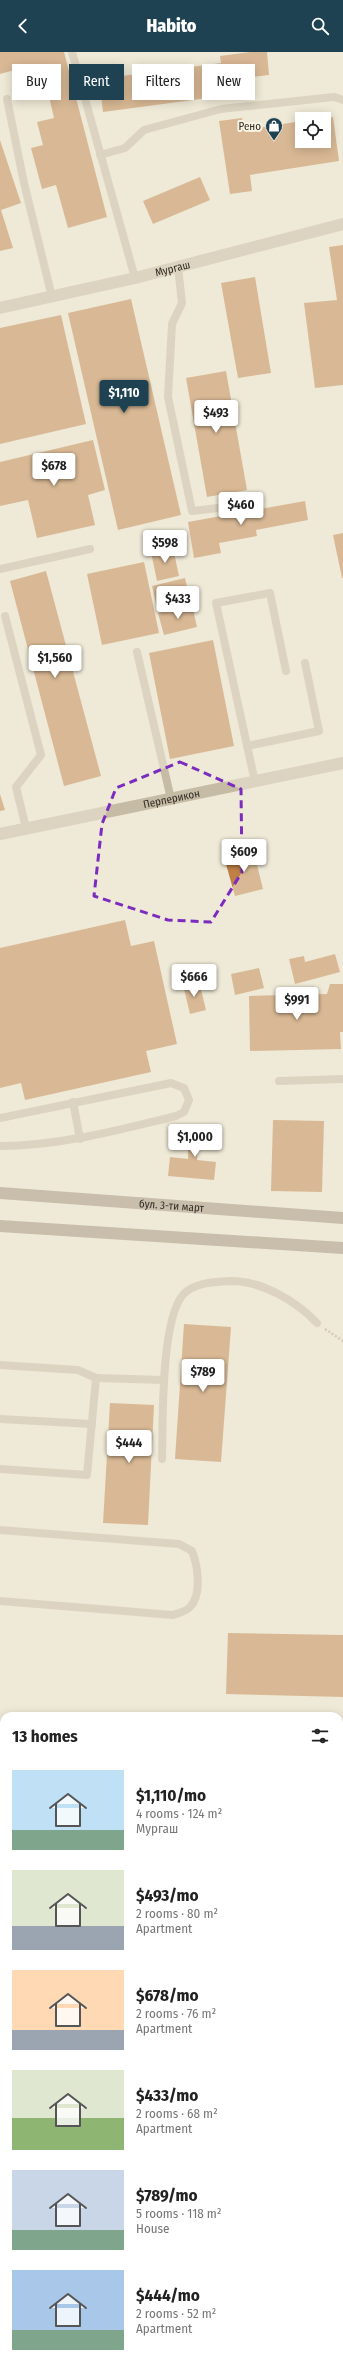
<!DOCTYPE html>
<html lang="en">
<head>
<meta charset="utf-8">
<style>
  :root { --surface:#fff; --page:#f6f6f6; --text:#222; --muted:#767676; --accent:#1e4251 }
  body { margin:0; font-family:"Fira Sans Condensed",sans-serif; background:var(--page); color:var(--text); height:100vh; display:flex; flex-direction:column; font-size:15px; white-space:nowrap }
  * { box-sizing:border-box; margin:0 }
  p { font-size:13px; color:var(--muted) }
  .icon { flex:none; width:22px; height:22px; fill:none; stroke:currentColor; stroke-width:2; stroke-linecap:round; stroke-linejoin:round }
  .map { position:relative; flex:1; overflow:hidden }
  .panel { position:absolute; left:0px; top:1660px; width:343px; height:656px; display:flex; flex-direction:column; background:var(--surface); border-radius:12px 12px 0 0; box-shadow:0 2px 10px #0003 }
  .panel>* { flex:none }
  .hud { position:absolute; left:12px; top:12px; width:319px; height:36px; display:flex; gap:8px }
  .tools { position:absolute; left:295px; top:60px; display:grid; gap:8px }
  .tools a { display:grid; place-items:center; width:36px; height:36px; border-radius:0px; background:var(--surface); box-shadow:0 2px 10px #0003; font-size:20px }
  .price { position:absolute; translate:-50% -34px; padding:0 9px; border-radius:4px; background:#fff; color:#222; font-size:13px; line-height:26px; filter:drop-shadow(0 1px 2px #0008) }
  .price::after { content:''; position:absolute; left:50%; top:24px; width:12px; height:9px; margin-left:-6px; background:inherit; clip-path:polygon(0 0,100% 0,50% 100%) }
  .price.on { background:var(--accent); color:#fff }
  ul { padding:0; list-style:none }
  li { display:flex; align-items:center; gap:12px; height:100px; padding:0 12px }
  li span { display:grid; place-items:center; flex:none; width:112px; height:80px; border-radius:0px; color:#555 }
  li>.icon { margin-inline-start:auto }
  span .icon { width:48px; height:48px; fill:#fffc; stroke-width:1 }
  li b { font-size:17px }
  h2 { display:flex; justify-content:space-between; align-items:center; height:48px; padding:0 12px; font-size:17px }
  .chip { padding:0 14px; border-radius:0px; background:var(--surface); box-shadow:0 2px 10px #0003; font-size:14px; line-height:36px }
  .chip.on { background:var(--accent); color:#fff }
  header { display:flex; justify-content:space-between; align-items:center; height:52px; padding:0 12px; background:var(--accent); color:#fff; font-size:18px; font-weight:800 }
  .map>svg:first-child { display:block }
</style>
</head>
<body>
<header><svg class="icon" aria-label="back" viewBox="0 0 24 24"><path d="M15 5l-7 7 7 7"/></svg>Habito<svg class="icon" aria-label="search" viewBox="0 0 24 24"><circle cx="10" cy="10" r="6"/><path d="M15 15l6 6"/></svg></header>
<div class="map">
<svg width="343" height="2316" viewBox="0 0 343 2316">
  <rect width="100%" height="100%" fill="#efe9d7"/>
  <!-- building -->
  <g fill="#bf7f45">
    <path d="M 0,0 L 64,0 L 107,165 L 68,176 L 56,133 L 42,137 L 31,96 L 43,93 L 37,70 L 54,66 L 48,40 L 29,45 L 22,16 L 0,22 Z"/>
    <path d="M 250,0 L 267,0 L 269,23 L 244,26 L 245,41 L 103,60 L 99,27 L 221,11 L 220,4 Z"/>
    <path d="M 333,65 L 339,109 L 250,123 L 252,139 L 230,142 L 219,69 L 242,66 L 244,78 L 302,69 L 302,89 L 324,89 L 324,66 Z"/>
    <path d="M 0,88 L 21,151 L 1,158 L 13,196 L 0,199 Z"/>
    <path d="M 200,125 L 210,148 L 153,172 L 143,149 Z"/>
    <path d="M 343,193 L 343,333 L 315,336 L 304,251 L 337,248 L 329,195 Z"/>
    <path d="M 255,225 L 271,321 L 238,326 L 221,231 Z"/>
    <path d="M 131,247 L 181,463 L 118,478 L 68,261 Z"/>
    <path d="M 61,263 L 86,372 L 0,392 L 0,276 Z"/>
    <path d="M 226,319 L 247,438 L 207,445 L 186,326 Z"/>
    <path d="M 93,388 L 105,438 L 88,443 L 95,473 L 37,486 L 28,448 L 0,454 L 0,410 Z"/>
    <path d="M 305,449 L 308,468 L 256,478 L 257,484 L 219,491 L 221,501 L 194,506 L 188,470 Z"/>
    <path d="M 343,481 L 343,526 L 342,526 L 333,483 Z"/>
    <path d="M 173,496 L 179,524 L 157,529 L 151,500 Z"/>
    <path d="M 144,510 L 159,581 L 102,593 L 87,522 Z"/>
    <path d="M 46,519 L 101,724 L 64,734 L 10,529 Z"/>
    <path d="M 185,526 L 190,548 L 157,556 L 152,534 Z"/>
    <path d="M 192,553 L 197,575 L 164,583 L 158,561 Z"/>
    <path d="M 213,588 L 234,694 L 170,707 L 149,601 Z"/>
    <path d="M 0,742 L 5,758 L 0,759 Z"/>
    <path d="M 253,797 L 263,837 L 235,844 L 224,805 Z"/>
    <path d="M 125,868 L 131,894 L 154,889 L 177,992 L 146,999 L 151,1020 L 25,1048 L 21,1031 L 0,1036 L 0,896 Z"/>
    <path d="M 335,902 L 340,920 L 295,932 L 289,907 L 304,904 L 305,910 Z"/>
    <path d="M 259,916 L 264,936 L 235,943 L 231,922 Z"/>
    <path d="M 199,929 L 206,958 L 190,962 L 183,933 Z"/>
    <path d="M 330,932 L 343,932 L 343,980 L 340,980 L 341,997 L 250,999 L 249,944 L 327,942 Z"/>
    <path d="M 273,1068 L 324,1069 L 322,1140 L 271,1139 Z"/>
    <path d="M 188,1078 L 216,1080 L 215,1097 L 198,1096 L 197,1108 L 216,1110 L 214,1128 L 168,1124 L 170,1105 L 188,1107 Z"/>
    <path d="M 184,1272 L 231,1275 L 221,1410 L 175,1407 Z"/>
    <path d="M 110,1351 L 154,1353 L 148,1473 L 103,1471 Z"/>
    <path d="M 228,1581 L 343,1583 L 343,1645 L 226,1642 Z"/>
    <path d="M 0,1840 L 4,1841 L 4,1861 L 0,1860 Z"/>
    <path d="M 0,1985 L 4,1986 L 4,2010 L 0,2009 Z"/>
    <path d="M 0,2180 L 4,2181 L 4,2222 L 0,2221 Z"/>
    <rect x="0" y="2295" width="4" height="15"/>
    <path d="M 294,2312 L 313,2312 L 315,2316 L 296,2316 Z"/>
  </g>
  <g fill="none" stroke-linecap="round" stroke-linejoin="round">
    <!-- path -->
    <g stroke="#b2a68f" stroke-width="2.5" stroke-dasharray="2 2" stroke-linecap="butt">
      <path d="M 325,1277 L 343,1289"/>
      <path d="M 339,2156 L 343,2158"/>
    </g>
    <!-- lane -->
    <g stroke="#c6bba4" stroke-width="8">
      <path d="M 72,0 L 135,226"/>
      <path d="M 7,47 L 24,131 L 52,245"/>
      <path d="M 100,103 L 125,96 L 144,78 L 221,57 L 334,45 L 343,48"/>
      <path d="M 178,215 L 182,251 L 172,272 L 168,345 L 192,459 L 218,456"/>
      <path d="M 0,517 L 90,497"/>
      <path d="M 5,564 L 41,703 L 16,735 L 26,776"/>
      <path d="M 137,600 L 171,747"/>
      <path d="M 247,694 L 319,679 L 305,611"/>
      <path d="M 255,730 L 216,551 L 270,541 L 286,619"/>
      <path d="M 279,1029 L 343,1027"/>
      <path d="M 73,1050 L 80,1087"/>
      <path d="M 0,1066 L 171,1031 L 184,1036 L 189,1048 L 184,1060 L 176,1064 C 118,1078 60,1094 0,1094"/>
      <path d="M 0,1313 L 78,1318 L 96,1326 L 87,1423 L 0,1417"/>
      <path d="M 96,1326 L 164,1328"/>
      <path d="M 0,1367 L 92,1372"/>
      <path d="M 162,1407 C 163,1374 160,1257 187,1239 C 200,1230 216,1230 231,1229 C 262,1229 296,1249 317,1271"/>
      <path d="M 0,1478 L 179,1492 L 192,1499 C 198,1514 202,1543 190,1555 C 185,1560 179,1561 173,1563 L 0,1549"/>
    </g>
    <!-- street -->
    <g stroke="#c6bba4" stroke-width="12">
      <path id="s1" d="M 0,256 L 135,226 L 343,172"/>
      <path id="s2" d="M 0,782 L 343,711"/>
      <path d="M 0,1677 L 4,1677"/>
      <path d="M 339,1712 L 343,1713"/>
      <path d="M 0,1891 L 4,1892"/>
      <path d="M 0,2024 L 4,2024"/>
      <path d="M 339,2076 L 343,2077"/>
      <path d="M 0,2240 L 4,2240"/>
      <path d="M 269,2312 L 270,2316"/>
    </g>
    <!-- secondary -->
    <g stroke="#998b76" stroke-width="12">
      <path id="s3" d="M 0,1141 L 343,1166"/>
      <path d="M 0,1174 L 343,1196"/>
    </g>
  </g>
  <!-- marked area -->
  <path d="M0 0H343V2316H0ZM 180,710 L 241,737 L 242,820 L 211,870 L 168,868 L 94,844 L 102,772 L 116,736 Z" fill="#efe9d7" fill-opacity=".55" fill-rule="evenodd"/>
  <path fill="none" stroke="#7b2cbf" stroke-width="3" stroke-dasharray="8 5" stroke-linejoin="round" d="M 180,710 L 241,737 L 242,820 L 211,870 L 168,868 L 94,844 L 102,772 L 116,736 Z"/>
  <!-- icons -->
  <defs>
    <g id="shop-pin" transform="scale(0.9)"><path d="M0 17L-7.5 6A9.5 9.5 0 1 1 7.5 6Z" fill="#1e4251" stroke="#f7f3e3"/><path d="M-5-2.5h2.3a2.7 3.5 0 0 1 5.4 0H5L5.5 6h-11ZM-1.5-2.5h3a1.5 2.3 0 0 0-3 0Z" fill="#fff"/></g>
  </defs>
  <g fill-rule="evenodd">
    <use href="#shop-pin" x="274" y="74"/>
  </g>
  <g text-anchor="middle" stroke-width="4" stroke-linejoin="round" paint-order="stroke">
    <!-- poi labels -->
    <g font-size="11" fill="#322c25" stroke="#f7f3e3" text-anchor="end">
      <text x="261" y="78">Рено</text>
    </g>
    <!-- street labels -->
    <g font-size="11" fill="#322c25" stroke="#f7f3e3">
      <text dy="4" stroke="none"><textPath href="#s1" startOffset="177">Мургаш</textPath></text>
      <text dy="4" stroke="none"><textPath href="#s2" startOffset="175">Перперикон</textPath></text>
      <text dy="4" stroke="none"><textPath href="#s3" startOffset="172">бул. 3-ти март</textPath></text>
    </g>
  </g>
</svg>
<div class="tools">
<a><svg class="icon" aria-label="locate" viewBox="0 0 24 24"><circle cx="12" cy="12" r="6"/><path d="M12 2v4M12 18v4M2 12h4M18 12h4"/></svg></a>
</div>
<b class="price on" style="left:124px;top:362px">$1,110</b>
<b class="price" style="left:216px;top:382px">$493</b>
<b class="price" style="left:54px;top:435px">$678</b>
<b class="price" style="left:241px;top:474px">$460</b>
<b class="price" style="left:165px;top:512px">$598</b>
<b class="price" style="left:178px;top:568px">$433</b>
<b class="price" style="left:55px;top:627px">$1,560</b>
<b class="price" style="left:244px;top:821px">$609</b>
<b class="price" style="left:194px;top:946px">$666</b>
<b class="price" style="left:297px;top:969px">$991</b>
<b class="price" style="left:195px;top:1106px">$1,000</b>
<b class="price" style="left:203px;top:1341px">$789</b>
<b class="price" style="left:129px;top:1412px">$444</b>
<div class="hud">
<a class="chip">Buy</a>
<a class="chip on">Rent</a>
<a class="chip">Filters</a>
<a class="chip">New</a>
</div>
<section class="panel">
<h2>13 homes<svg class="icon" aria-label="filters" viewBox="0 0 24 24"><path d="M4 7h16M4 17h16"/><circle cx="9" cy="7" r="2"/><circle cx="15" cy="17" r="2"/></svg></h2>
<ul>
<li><span style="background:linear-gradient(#bfe0f5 75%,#7fa58c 0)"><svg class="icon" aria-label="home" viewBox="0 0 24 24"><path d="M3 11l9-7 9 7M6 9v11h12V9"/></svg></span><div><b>$1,110/mo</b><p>4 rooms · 124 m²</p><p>Мургаш</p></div></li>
<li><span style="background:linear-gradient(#dfe7d0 70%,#9aa5b1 0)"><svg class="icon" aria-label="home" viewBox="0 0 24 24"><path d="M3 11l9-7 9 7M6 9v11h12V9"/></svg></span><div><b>$493/mo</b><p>2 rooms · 80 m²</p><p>Apartment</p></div></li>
<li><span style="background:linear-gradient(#ffd9b3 75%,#9aa5b1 0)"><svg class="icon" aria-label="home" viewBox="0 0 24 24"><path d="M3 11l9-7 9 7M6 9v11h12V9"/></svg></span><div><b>$678/mo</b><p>2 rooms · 76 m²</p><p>Apartment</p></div></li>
<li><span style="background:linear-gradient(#dfe7d0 60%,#8fb573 0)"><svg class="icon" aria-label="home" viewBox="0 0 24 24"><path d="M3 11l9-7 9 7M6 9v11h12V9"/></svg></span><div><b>$433/mo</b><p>2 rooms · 68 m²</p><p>Apartment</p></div></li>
<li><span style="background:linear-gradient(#c9d6e8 75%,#7fa58c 0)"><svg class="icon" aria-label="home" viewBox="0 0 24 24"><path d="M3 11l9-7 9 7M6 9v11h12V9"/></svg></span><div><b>$789/mo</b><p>5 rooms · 118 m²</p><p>House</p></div></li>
<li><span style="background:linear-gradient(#a9c7e8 75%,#7fa58c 0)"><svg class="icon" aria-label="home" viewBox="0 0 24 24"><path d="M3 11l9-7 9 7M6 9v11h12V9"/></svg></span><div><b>$444/mo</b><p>2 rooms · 52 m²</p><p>Apartment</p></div></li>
</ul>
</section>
</div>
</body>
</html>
